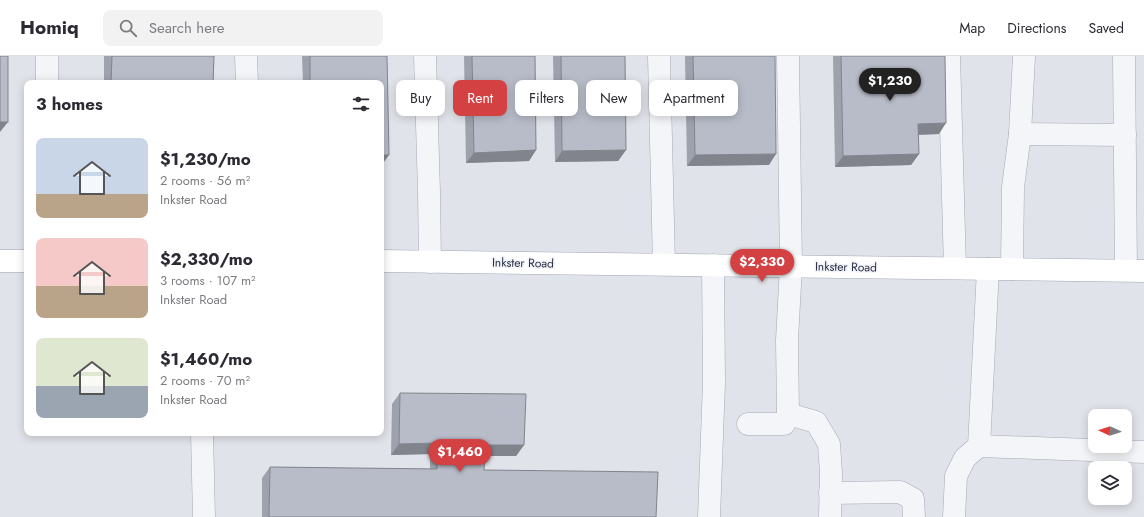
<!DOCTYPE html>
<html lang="en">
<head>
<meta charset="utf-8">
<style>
  :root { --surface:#fff; --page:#f2f2f3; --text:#2b2b33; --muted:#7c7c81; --line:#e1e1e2; --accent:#d44143 }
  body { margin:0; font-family:Jost,sans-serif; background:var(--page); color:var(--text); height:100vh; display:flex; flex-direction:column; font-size:15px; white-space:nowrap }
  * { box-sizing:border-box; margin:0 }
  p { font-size:13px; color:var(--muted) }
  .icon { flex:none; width:22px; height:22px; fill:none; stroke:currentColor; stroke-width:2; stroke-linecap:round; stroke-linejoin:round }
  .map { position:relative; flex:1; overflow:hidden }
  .sheet { position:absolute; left:24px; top:24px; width:360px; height:356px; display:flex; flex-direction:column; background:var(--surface); border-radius:8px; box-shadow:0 2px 10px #0003 }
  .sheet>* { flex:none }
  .banner { position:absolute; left:396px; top:24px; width:380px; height:36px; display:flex; gap:8px }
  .needle { width:26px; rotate:273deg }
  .fabs { position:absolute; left:1088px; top:353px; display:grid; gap:8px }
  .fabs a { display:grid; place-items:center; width:44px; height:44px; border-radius:8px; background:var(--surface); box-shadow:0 2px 10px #0003; font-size:20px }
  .price { position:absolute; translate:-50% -34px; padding:0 9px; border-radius:14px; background:var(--accent); color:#fff; font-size:13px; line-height:26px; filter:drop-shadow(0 1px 2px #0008) }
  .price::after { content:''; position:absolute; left:50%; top:24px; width:12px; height:9px; margin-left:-6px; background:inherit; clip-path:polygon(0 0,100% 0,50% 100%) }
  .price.current { background:#222; color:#fff }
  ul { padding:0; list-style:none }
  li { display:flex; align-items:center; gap:12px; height:100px; padding:0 12px }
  li span { display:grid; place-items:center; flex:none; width:112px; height:80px; border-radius:8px; color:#555 }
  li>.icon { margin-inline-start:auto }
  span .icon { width:48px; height:48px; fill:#fffc; stroke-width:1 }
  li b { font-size:17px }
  h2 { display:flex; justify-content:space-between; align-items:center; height:48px; padding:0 12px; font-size:17px }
  .pill { padding:0 14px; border-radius:8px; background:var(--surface); box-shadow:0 2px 10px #0003; font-size:14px; line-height:36px }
  .pill.current { background:var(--accent); color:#fff }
  header { display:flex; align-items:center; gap:24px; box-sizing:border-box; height:56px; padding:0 20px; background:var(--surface); border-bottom:1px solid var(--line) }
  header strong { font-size:19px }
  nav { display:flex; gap:22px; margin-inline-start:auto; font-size:14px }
  .search { width:280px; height:36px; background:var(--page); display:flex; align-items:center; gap:10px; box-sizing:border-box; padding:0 14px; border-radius:8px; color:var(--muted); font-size:15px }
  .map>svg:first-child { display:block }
</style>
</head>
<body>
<header>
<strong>Homiq</strong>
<div class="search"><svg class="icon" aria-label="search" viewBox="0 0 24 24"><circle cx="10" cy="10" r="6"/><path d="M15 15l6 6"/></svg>Search here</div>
<nav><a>Map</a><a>Directions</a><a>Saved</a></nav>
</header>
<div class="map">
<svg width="1144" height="461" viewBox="0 0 1144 461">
  <rect width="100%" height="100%" fill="#e1e3ea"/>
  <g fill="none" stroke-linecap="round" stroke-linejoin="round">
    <!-- minor casing -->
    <g stroke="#a6a9b5" stroke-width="23">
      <g id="minor">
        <path d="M 47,0 L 47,27"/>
        <path d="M 246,0 L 247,27"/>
        <path d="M 425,0 L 429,136 L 430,206"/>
        <path d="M 659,0 L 664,208"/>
        <path d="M 949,0 L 955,212"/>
        <path d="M 1124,0 L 1126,214"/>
        <path d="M 1020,78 L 1125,79"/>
        <path d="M 1012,213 L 1013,131 L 1020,78 L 1024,0"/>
        <path d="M 788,358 L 816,366 L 829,388 L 831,417 L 830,461"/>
        <path d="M 748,368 L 784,368 L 788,358 L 787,284 L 791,210 L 788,0"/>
        <path d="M 202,377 L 204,461"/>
        <path d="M 979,390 L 1144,396"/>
        <path d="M 830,437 L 900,436 L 913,443 L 914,461"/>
        <path d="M 709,461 L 714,326 L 713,209"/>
        <path d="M 954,461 L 956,420 L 965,402 L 979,390 L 988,213"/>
      </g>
    </g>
    <!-- major casing -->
    <g stroke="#a0a6b7" stroke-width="23">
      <g id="major">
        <path d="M 0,205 L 27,205"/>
        <path d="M 381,205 L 1144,215"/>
      </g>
    </g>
    <!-- minor -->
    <use href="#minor" stroke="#f4f5f8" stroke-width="22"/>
    <!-- major -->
    <use href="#major" stroke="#fff" stroke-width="22"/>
  </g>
  <!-- wall -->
  <g fill="#9ea2ac">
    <path d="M 104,0 L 214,0 L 213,27 L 104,27 Z"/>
    <path d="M 302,0 L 387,0 L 381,110 L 381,27 L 303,27 Z"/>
    <path d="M 464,0 L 535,0 L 536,94 L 529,105 L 466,107 Z"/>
    <path d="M 553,0 L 625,0 L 626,94 L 618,105 L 555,106 Z"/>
    <path d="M 685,0 L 775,0 L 769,109 L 687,110 Z"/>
    <path d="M 833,0 L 945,0 L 939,78 L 918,79 L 919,98 L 911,109 L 835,111 Z"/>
    <path d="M 400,337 L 524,389 L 516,400 L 485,400 L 484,414 L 656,461 L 262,461 L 262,422 L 270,411 L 430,413 L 430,398 L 391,399 L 392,348 Z"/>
  </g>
  <!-- shaded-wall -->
  <g fill="#81848c">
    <path d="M 0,66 L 8,66 L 0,76 Z"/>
    <path d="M 946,67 L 939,78 L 910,79 L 918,68 Z"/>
    <path d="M 536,94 L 529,105 L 466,107 L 474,97 Z"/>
    <path d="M 626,94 L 618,105 L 555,106 L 562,95 Z"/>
    <path d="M 776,98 L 769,109 L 687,110 L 695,99 Z"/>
    <path d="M 919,98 L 911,109 L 835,111 L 843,100 Z"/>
    <path d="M 381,99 L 389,99 L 381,110 Z"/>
    <path d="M 437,387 L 430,398 L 391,399 L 399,388 Z"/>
    <path d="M 485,389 L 524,389 L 516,400 L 477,400 Z"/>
  </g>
  <!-- building -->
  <g fill="#b8bcc8" stroke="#81848c">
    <rect x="0" y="0" width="8" height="66"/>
    <path d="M 112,0 L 214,0 L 213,27 L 111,27 Z"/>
    <path d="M 310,0 L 387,0 L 389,99 L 381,99 L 381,27 L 310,27 Z"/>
    <path d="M 472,0 L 535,0 L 536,94 L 474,97 Z"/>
    <path d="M 561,0 L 625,0 L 626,94 L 562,95 Z"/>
    <path d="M 693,0 L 775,0 L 776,98 L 695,99 Z"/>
    <path d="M 841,0 L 945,0 L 946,67 L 918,68 L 919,98 L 843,100 Z"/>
    <path d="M 400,337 L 526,338 L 524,389 L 485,389 L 484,414 L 658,416 L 656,461 L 269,461 L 270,411 L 437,413 L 437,387 L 399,388 Z"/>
  </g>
  <g text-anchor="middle" stroke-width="3" stroke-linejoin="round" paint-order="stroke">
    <!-- street labels -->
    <g font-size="12" fill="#282e43" stroke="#f1f3f8">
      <text transform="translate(523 207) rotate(1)" y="4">Inkster Road</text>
      <text transform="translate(846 211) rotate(1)" y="4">Inkster Road</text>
    </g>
  </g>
</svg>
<div class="fabs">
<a><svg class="needle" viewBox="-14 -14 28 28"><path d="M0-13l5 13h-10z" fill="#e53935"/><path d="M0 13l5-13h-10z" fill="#7c7c81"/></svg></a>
<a><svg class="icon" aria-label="layers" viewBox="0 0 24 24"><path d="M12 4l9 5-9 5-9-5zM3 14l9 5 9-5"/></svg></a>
</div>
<b class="price current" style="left:890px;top:46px">$1,230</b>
<b class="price" style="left:762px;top:227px">$2,330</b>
<b class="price" style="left:460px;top:417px">$1,460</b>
<div class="banner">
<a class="pill">Buy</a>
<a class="pill current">Rent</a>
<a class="pill">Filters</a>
<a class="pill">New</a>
<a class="pill">Apartment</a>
</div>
<section class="sheet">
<h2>3 homes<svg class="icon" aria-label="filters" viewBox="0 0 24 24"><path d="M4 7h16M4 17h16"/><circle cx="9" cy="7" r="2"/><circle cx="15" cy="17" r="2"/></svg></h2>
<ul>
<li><span style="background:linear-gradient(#c9d6e8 70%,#b9a48a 0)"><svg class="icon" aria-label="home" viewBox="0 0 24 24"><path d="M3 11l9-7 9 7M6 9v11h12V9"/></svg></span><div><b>$1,230/mo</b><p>2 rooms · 56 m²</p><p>Inkster Road</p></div></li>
<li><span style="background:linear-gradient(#f6c9c9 60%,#b9a48a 0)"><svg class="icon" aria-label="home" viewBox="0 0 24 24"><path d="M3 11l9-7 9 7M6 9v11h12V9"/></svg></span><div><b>$2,330/mo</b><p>3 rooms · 107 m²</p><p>Inkster Road</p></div></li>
<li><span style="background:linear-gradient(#dfe7d0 60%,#9aa5b1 0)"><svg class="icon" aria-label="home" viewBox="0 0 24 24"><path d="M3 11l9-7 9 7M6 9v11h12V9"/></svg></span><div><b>$1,460/mo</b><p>2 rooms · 70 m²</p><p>Inkster Road</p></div></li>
</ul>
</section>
</div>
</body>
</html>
